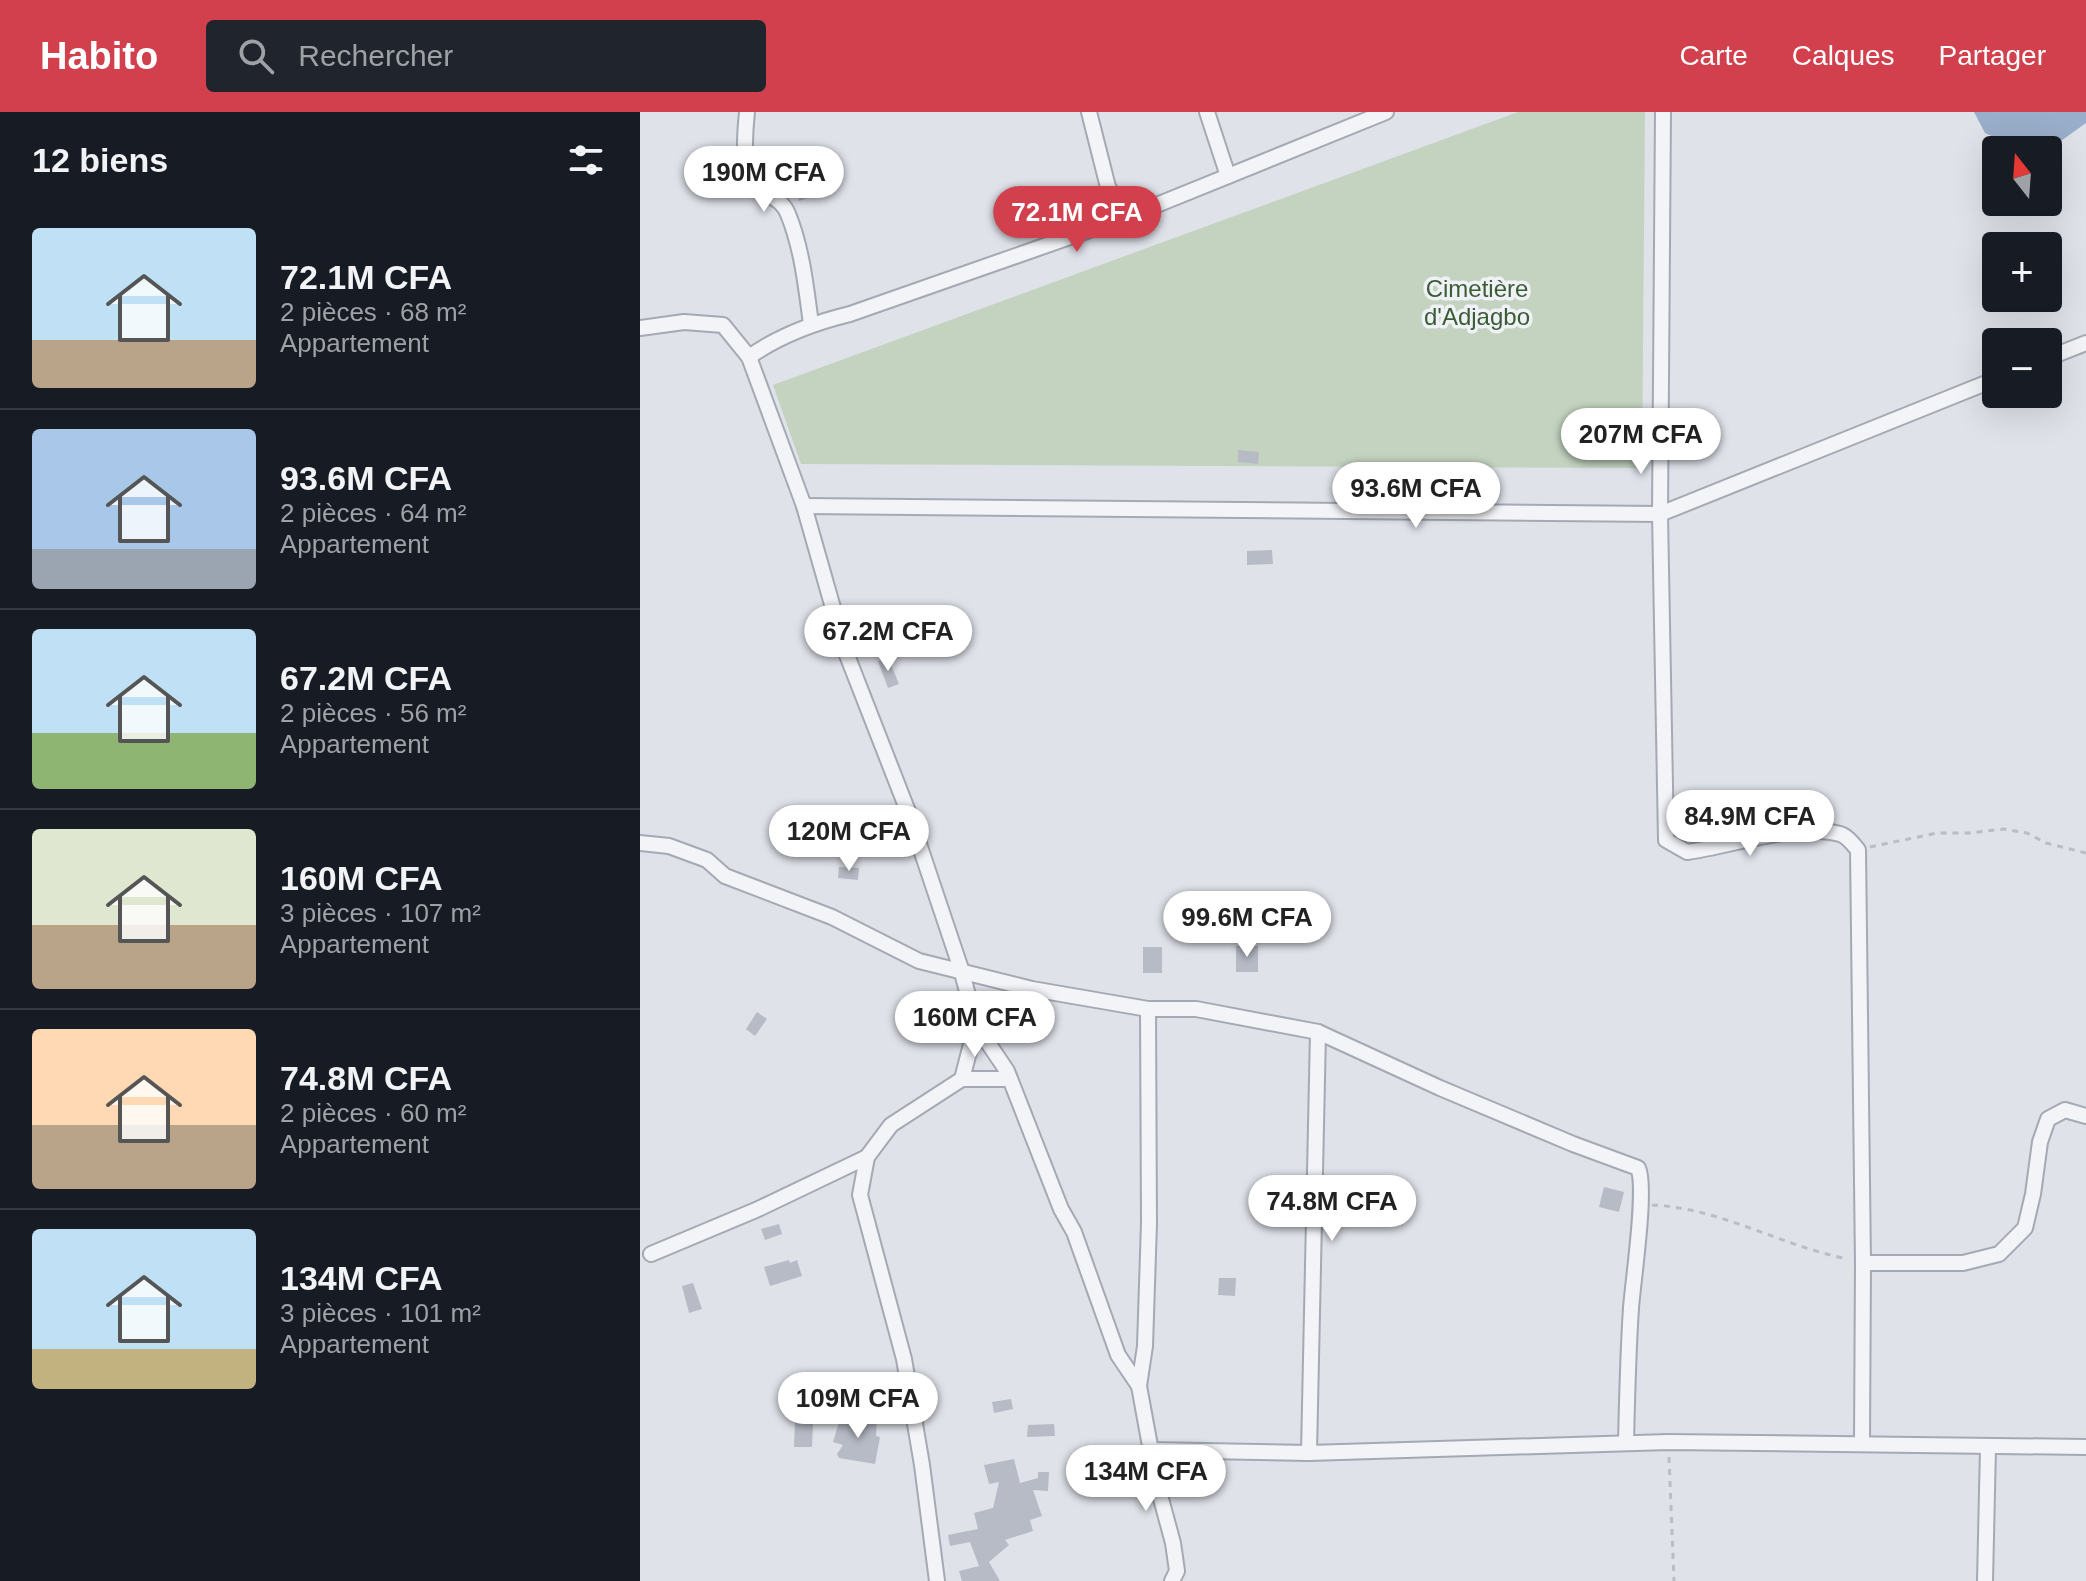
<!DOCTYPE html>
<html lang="fr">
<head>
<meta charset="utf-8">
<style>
  :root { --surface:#171b24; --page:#20242c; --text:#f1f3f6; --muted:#9ea1a6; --line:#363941; --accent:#d2404e }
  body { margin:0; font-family:Arial,sans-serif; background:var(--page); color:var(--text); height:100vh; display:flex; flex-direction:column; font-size:30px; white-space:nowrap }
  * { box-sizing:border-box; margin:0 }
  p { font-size:26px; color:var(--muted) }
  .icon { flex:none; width:44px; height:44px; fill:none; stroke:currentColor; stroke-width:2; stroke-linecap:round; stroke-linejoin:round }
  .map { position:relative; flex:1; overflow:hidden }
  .sheet { display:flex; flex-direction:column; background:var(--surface); width:640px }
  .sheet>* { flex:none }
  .needle { width:52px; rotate:343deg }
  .tools { position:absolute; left:1342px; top:24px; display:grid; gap:16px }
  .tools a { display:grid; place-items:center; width:80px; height:80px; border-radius:8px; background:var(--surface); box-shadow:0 8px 32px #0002; font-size:40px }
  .price { position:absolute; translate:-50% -68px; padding:0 18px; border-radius:28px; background:#fff; color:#222; font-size:26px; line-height:52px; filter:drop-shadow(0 2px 4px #0008) }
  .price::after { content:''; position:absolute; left:50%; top:48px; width:24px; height:18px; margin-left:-12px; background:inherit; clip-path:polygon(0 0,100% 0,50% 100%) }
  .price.selected { background:var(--accent); color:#fff }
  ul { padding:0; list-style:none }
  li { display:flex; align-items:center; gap:24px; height:200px; padding:0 32px }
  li+li { border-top:2px solid var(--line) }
  li span { display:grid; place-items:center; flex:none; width:224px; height:160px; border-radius:8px; color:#555 }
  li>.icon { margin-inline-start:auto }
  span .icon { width:96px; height:96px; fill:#fffc; stroke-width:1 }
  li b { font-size:34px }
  h2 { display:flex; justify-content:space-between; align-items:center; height:96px; padding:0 32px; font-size:34px }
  header { display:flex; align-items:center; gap:48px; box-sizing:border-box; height:112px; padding:0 40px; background:var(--accent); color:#fff }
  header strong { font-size:38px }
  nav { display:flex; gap:44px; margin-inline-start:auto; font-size:28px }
  .search { width:560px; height:72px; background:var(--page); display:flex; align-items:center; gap:20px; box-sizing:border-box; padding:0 28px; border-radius:8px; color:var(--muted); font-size:30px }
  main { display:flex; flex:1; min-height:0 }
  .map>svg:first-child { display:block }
</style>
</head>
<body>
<header>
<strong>Habito</strong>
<div class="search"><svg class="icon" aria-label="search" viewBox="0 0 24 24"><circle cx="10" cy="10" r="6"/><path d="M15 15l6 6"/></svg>Rechercher</div>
<nav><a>Carte</a><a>Calques</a><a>Partager</a></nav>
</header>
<main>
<section class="sheet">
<h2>12 biens<svg class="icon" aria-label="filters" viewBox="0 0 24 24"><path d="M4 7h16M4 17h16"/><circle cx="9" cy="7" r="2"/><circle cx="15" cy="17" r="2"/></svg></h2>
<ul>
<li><span style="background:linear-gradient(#bfe0f5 70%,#b9a48a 0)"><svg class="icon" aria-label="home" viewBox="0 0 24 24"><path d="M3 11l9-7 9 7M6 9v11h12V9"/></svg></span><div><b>72.1M CFA</b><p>2 pièces · 68 m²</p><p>Appartement</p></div></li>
<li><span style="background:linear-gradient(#a9c7e8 75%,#9aa5b1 0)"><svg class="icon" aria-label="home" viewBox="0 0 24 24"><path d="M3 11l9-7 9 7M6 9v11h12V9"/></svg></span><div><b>93.6M CFA</b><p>2 pièces · 64 m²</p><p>Appartement</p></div></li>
<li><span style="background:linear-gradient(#bfe0f5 65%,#8fb573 0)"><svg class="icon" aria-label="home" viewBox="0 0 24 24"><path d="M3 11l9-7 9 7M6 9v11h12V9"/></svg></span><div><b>67.2M CFA</b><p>2 pièces · 56 m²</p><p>Appartement</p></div></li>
<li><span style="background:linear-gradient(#dfe7d0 60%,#b9a48a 0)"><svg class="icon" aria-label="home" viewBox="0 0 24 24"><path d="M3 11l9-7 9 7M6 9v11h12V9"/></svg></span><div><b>160M CFA</b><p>3 pièces · 107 m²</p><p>Appartement</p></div></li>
<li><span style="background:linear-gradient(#ffd9b3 60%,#b9a48a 0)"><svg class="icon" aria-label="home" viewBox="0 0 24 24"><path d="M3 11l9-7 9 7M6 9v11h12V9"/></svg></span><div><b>74.8M CFA</b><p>2 pièces · 60 m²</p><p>Appartement</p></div></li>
<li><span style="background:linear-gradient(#bfe0f5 75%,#c2b280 0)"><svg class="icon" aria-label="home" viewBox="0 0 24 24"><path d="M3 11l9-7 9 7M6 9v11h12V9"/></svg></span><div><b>134M CFA</b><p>3 pièces · 101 m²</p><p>Appartement</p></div></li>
</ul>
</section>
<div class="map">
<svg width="1446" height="1469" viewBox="0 0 1446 1469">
  <rect width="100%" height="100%" fill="#dfe2e9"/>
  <!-- green -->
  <path fill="#c4d3c0" d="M 878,0 L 1005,0 L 1002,356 L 161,352 L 133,273 Z"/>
  <!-- water -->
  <path fill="#99aeca" d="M 1334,0 L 1446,0 L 1446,11 L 1411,36 L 1382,38 L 1345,21 Z"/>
  <!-- building -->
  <g fill="#b6bbc6">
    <path d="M 185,57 L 192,78 L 159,89 L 155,78 L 160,77 L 157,66 Z"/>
    <path d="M 598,338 L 619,340 L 618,352 L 598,350 Z"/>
    <path d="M 632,438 L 633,452 L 607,453 L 607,439 Z"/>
    <path d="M 248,545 L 259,572 L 248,576 L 238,549 Z"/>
    <path d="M 199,755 L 219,756 L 218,768 L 198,766 Z"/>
    <rect x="596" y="834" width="22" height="26"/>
    <rect x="503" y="835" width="19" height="26"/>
    <path d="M 117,900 L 127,907 L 115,924 L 106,917 Z"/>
    <path d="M 964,1075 L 984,1080 L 979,1100 L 959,1095 Z"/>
    <path d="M 139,1112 L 142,1122 L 125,1128 L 121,1117 Z"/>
    <path d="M 149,1148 L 150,1151 L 157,1148 L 162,1164 L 130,1174 L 124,1155 Z"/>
    <path d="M 579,1166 L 596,1166 L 595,1184 L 578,1183 Z"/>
    <path d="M 53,1171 L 62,1197 L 49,1201 L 42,1174 Z"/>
    <path d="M 371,1287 L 373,1297 L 354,1301 L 352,1290 Z"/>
    <path d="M 230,1289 L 248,1290 L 248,1302 L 229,1300 Z"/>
    <path d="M 200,1307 L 237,1307 L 236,1324 L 240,1325 L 235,1352 L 199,1346 L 197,1342 L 203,1333 L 193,1330 Z"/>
    <path d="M 155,1310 L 173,1311 L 172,1335 L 154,1335 Z"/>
    <path d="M 414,1312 L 415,1324 L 387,1325 L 388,1313 Z"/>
    <path d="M 374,1347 L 380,1371 L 398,1366 L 398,1360 L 409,1360 L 408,1379 L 393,1378 L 402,1404 L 390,1408 L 393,1419 L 365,1428 L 369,1433 L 349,1450 L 360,1469 L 322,1469 L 319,1459 L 339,1454 L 330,1430 L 310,1434 L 308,1423 L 338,1417 L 334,1401 L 353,1396 L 359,1370 L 349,1372 L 344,1353 Z"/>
  </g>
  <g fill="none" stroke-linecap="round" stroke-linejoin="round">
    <!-- minor casing -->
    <g stroke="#a4a9b3" stroke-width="18">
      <g id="minor">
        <path d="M 107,0 C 105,21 101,55 116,73 C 126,84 142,86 148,102 C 162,136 166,175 171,212"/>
        <path d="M 449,0 L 468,75 L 487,105"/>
        <path d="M 567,0 L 588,64"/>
        <path d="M 1023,0 L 1020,402 L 1026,728 L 1047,740 C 1092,734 1155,710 1200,722 C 1207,724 1213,732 1218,738 L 1223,1151 L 1222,1331"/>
        <path d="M 0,216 L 44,210 L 83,213 L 109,245 L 164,394 L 205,538 L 269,702 L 321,857 L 336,913 L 367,959 L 421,1097 L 434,1120 L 478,1243 L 499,1274"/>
        <path d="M 109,245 C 140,223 173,211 210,202 L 487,105 L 746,0"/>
        <path d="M 1408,246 L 1446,231"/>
        <path d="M 164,394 L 1020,402 L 1356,267"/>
        <path d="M 0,731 L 29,734 L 67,748 L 85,764 L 192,805 L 279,849 L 392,877 L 508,897 L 556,897 L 678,920 L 800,976 L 933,1032 L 998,1056 C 1007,1075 993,1169 991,1196 C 988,1241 987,1286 986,1331"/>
        <path d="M 508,897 L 509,1111 L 505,1234 L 499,1274 L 517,1372 L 533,1431 L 537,1459 L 532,1469"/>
        <path d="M 322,967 L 336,913"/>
        <path d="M 227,1045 L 220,1083 L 264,1247 L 282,1353 L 297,1469"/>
        <path d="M 11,1142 L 116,1098 L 227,1045 L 251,1013 L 322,967 L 369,967"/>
        <path d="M 1223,1151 L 1323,1151 L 1359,1142 L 1385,1116 L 1393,1082 L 1400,1030 L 1408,1007 L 1425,998 L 1446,1004"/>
        <path d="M 510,1338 L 669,1341 L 1028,1330 L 1446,1335"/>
        <path d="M 669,1341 L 678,920"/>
        <path d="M 1345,1469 L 1348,1335"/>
      </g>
    </g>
    <!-- path -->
    <g stroke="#b9bdc4" stroke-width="3" stroke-dasharray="6 6" stroke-linecap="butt">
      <path d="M 1230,735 L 1297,721 L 1329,721 L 1364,717 L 1387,721 L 1406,731 L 1446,741"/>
      <path d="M 1012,1093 C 1081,1096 1141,1134 1208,1147"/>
      <path d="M 1029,1345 L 1034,1469"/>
    </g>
    <!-- minor -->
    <use href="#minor" stroke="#f2f4f7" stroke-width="14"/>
  </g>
  <g text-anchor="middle" stroke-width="7" stroke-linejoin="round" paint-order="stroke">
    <!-- park labels -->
    <g font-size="24" fill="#3a5d34" stroke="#eff1f6">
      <text x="837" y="185">Cimetière<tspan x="837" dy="28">d'Adjagbo</tspan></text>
    </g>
  </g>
</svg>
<div class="tools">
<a><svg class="needle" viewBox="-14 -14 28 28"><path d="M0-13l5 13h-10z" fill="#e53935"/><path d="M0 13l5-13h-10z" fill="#9ea1a6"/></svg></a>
<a>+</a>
<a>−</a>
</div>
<b class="price" style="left:124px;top:102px">190M CFA</b>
<b class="price selected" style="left:437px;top:142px">72.1M CFA</b>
<b class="price" style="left:1001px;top:364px">207M CFA</b>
<b class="price" style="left:776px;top:418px">93.6M CFA</b>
<b class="price" style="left:248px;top:561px">67.2M CFA</b>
<b class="price" style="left:1110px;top:746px">84.9M CFA</b>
<b class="price" style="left:209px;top:761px">120M CFA</b>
<b class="price" style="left:607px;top:847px">99.6M CFA</b>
<b class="price" style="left:335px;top:947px">160M CFA</b>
<b class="price" style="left:692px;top:1131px">74.8M CFA</b>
<b class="price" style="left:218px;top:1328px">109M CFA</b>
<b class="price" style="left:506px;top:1401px">134M CFA</b>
</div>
</main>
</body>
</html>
